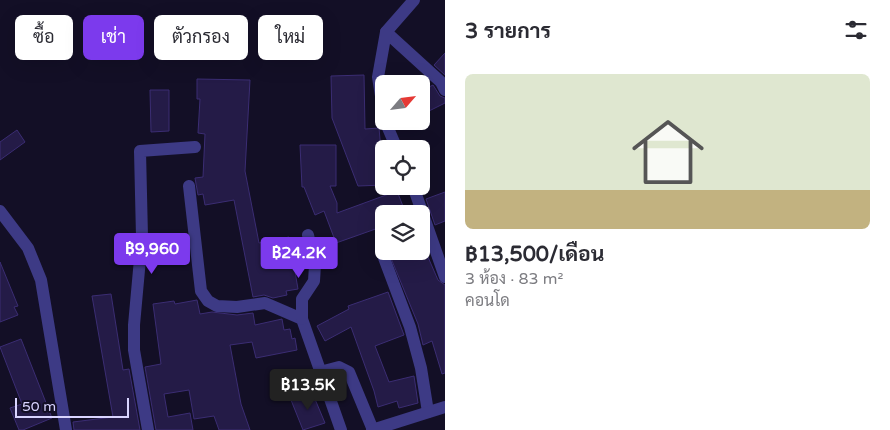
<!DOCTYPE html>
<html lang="th">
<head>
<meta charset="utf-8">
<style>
  :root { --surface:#fff; --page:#f2f2f3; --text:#2b2b33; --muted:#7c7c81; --line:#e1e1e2; --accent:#7c3aed }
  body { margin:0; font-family:"Varela Round",Sarabun,sans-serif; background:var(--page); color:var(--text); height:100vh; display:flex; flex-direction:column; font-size:19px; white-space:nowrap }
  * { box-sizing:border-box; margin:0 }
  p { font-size:16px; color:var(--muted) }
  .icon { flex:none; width:28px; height:28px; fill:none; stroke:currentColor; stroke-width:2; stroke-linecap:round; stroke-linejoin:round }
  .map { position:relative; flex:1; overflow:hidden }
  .details { display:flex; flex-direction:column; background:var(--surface); width:445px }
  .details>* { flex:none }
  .banner { position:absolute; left:15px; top:15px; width:355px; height:45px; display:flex; gap:10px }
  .needle { width:32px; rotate:62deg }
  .controls { position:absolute; left:375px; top:75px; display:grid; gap:10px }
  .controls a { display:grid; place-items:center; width:55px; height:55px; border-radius:8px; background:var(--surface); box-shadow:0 5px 20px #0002; font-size:25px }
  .scale { position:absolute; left:15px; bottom:12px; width:114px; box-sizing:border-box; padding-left:5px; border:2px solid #d9d4ff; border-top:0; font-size:14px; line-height:18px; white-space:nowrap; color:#d9d4ff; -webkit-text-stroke:4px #130f26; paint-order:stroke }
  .price { position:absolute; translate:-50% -42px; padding:0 11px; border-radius:5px; background:var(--accent); color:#fff; font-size:16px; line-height:32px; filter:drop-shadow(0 1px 2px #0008) }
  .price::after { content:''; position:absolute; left:50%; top:30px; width:15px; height:11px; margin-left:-8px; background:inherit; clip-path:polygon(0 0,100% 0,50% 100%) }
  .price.selected { background:#222; color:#fff }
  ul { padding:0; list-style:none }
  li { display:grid; align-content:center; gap:10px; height:265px; padding:0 20px }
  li+li { border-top:1px solid var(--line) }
  li span { display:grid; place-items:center; height:155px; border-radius:8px; color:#555 }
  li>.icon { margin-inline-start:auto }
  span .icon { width:90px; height:90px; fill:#fffc; stroke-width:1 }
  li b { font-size:21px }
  h2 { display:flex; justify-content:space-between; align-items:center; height:60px; padding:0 20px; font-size:21px }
  .pill { padding:0 18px; border-radius:8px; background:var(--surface); box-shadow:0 5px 20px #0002; font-size:18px; line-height:45px }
  .pill.selected { background:var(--accent); color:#fff }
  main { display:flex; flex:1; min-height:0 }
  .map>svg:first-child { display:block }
</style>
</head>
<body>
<main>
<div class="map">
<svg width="445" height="430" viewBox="0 0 445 430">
  <rect width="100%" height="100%" fill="#130f26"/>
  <!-- building -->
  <g fill="#241b47" stroke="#3b2d73">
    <path d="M 445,53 L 445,75 L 434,65 Z"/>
    <path d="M 364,75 L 365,129 L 379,128 L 384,185 L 358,186 L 332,118 L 331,76 Z"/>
    <path d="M 197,79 L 250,80 L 245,171 L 259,243 L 289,237 L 298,289 L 286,291 L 287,295 L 273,298 L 264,295 L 253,297 L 234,200 L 205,205 L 203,194 L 198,195 L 195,178 L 203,177 L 205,134 L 198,133 L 200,99 L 197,99 Z"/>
    <path d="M 433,85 L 440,96 L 445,98 L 445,103 L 421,115 L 421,91 Z"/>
    <path d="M 150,90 L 169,90 L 169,131 L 151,132 Z"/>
    <path d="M 17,130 L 25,142 L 0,160 L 0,142 Z"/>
    <path d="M 300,145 L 336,145 L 336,186 L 330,186 L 337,203 L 337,213 L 397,191 L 406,214 L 384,214 L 384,226 L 336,243 L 324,211 L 315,215 L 304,187 L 302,187 Z"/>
    <path d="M 445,192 L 445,221 L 435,225 L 426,199 Z"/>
    <path d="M 421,241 L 438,280 L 445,285 L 445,373 L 442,374 L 432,341 L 423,345 L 418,324 L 388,251 L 421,252 Z"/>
    <path d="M 0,262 L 18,306 L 14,307 L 18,315 L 0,322 Z"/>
    <path d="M 388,292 L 404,335 L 375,346 L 389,382 L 414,376 L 418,403 L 399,408 L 397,401 L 378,407 L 374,391 L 351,327 L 325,341 L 317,326 L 349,309 L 348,306 Z"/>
    <path d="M 111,294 L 123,370 L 129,369 L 140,430 L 74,430 L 73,422 L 113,417 L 92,296 Z"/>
    <path d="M 197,300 L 200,314 L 212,312 L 237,315 L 253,313 L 255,325 L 282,319 L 284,330 L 290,329 L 292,339 L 295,338 L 297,350 L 256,358 L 252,342 L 230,345 L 241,404 L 250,430 L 219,430 L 214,416 L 194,419 L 189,390 L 164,394 L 168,417 L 190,413 L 193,430 L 156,430 L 145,367 L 161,364 L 153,304 L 174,301 L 175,304 Z"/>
    <path d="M 21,339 L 52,418 L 23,430 L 19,430 L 10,408 L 22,404 L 0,347 Z"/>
    <path d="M 312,392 L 325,423 L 303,430 L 291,400 Z"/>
  </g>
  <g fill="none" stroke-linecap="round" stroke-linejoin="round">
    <!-- minor -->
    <g stroke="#3d3a85" stroke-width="12">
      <path d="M 386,32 L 441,82 L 445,90"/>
      <path d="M 384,115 L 378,77 L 386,32 L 414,0"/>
      <path d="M 385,121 L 397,149"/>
      <path d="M 189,186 L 201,291 L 208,301 L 217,306 L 237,307 L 265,303 L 302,319 L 341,430"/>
      <path d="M 413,186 L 445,277"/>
      <path d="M 0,211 L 28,248 L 41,280 L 66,430"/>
      <path d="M 384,258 L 410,327 L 421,368 L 428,412"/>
      <path d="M 302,319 L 302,299 L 314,281 L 315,265 L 308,235"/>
      <path d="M 320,372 L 339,367 L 349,372 L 373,430"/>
      <path d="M 148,430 L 134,350 L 134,325 L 142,237 L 140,151 L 195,147"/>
    </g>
    <!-- tertiary -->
    <path stroke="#3d3a85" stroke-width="12" d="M 372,430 L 445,407"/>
  </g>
</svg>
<div class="controls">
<a><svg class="needle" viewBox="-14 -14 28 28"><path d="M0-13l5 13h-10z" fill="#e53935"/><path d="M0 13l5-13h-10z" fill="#7c7c81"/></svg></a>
<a><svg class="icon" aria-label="locate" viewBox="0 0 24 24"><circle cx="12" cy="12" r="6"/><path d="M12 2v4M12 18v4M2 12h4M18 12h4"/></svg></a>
<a><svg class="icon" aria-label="layers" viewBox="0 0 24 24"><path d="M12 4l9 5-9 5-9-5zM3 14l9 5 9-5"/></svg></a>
</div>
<div class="scale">50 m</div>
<b class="price" style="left:152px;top:275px">฿9,960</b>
<b class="price" style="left:299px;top:279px">฿24.2K</b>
<b class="price selected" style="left:308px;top:411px">฿13.5K</b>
<div class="banner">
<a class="pill">ซื้อ</a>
<a class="pill selected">เช่า</a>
<a class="pill">ตัวกรอง</a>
<a class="pill">ใหม่</a>
</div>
</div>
<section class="details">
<h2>3 รายการ<svg class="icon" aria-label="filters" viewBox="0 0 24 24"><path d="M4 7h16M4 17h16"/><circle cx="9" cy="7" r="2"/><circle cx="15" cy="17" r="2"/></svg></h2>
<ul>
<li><span style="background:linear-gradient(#dfe7d0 75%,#c2b280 0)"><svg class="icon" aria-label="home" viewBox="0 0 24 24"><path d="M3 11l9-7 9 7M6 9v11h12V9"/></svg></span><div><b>฿13,500/เดือน</b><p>3 ห้อง · 83 m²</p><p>คอนโด</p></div></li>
</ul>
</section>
</main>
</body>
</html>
